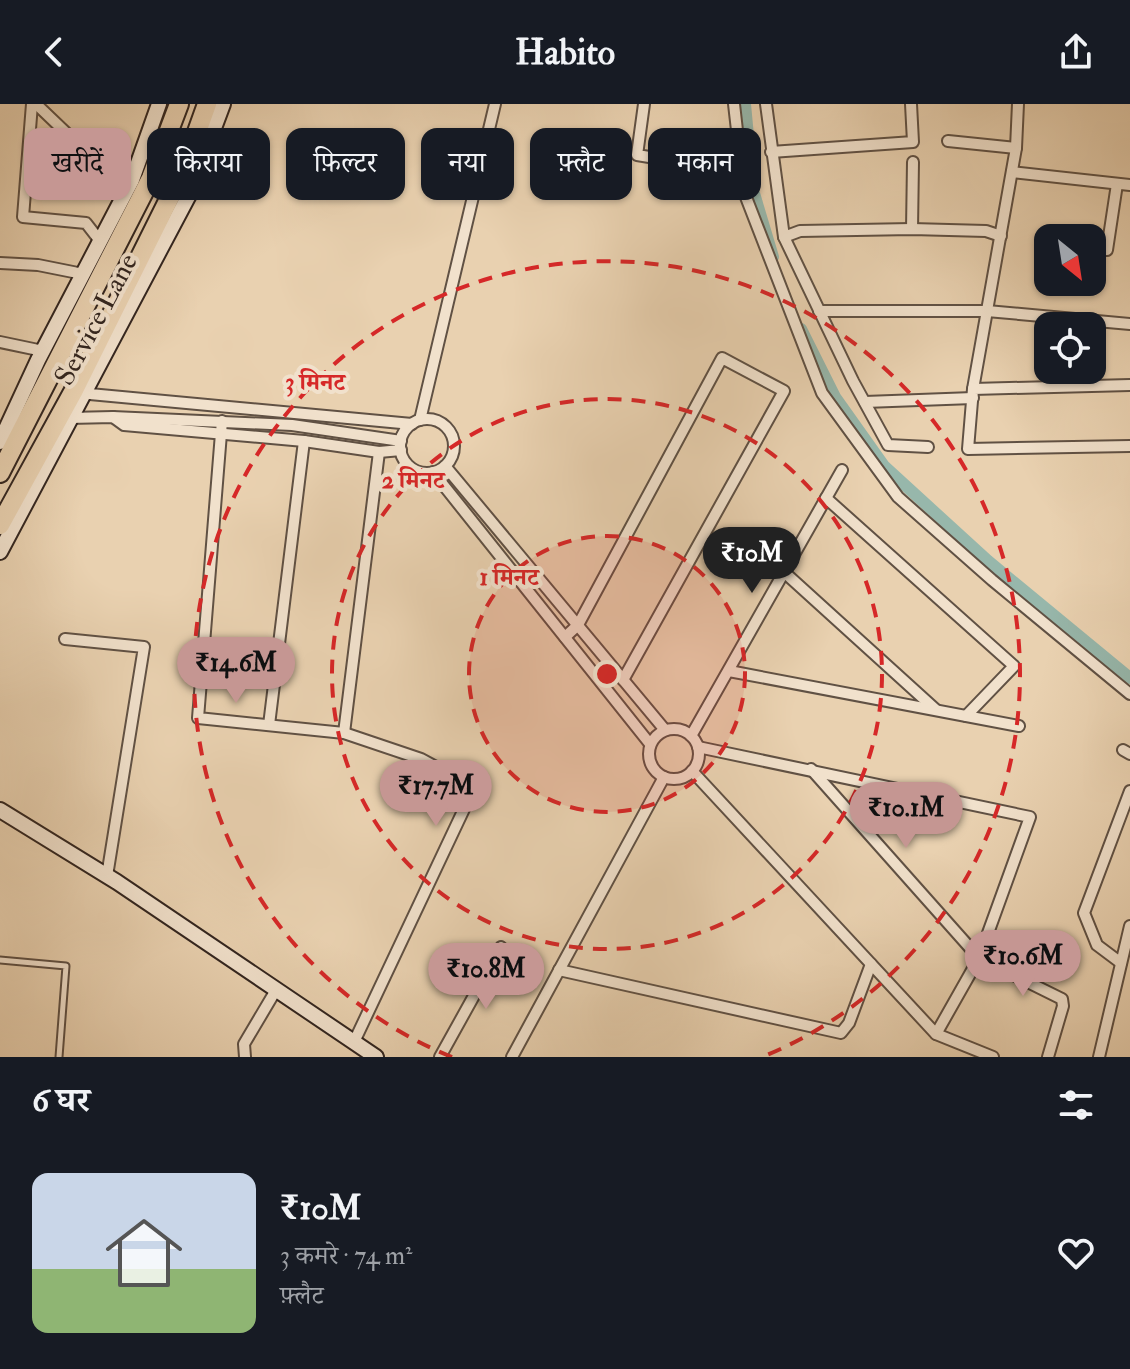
<!DOCTYPE html>
<html lang="hi">
<head>
<meta charset="utf-8">
<style>
  :root { --surface:#171b24; --page:#20242c; --text:#f1f3f6; --muted:#9ea1a6; --accent:#c59692 }
  body { margin:0; font-family:"IM FELL Double Pica","Noto Serif Devanagari",serif; background:var(--page); color:var(--text); height:100vh; display:flex; flex-direction:column; font-size:30px; white-space:nowrap }
  * { box-sizing:border-box; margin:0 }
  p { font-size:26px; color:var(--muted) }
  .icon { flex:none; width:44px; height:44px; fill:none; stroke:currentColor; stroke-width:2; stroke-linecap:round; stroke-linejoin:round }
  .map { position:relative; height:953px; overflow:hidden }
  .panel { display:flex; flex-direction:column; background:var(--surface); flex:1 }
  .panel>* { flex:none }
  .top-card { position:absolute; left:24px; top:24px; width:1082px; height:72px; display:flex; gap:16px }
  .needle { width:52px; rotate:150deg }
  .buttons { position:absolute; left:1034px; top:120px; display:grid; gap:16px }
  .buttons a { display:grid; place-items:center; width:72px; height:72px; border-radius:16px; background:var(--surface); box-shadow:0 2px 6px #0004; font-size:40px }
  .price { position:absolute; translate:-50% -68px; padding:0 18px; border-radius:28px; background:var(--accent); color:#111; font-size:26px; line-height:52px; filter:drop-shadow(0 2px 4px #0008) }
  .price::after { content:''; position:absolute; left:50%; top:48px; width:24px; height:18px; margin-left:-12px; background:inherit; clip-path:polygon(0 0,100% 0,50% 100%) }
  .price.active { background:#222; color:#fff }
  ul { padding:0; list-style:none }
  li { display:flex; align-items:center; gap:24px; height:200px; padding:0 32px }
  li span { display:grid; place-items:center; flex:none; width:224px; height:160px; border-radius:16px; color:#555 }
  li>.icon { margin-inline-start:auto }
  span .icon { width:96px; height:96px; fill:#fffc; stroke-width:1 }
  li b { font-size:34px }
  h2 { display:flex; justify-content:space-between; align-items:center; height:96px; padding:0 32px; font-size:34px }
  .pill { padding:0 28px; border-radius:16px; background:var(--surface); box-shadow:0 2px 6px #0004; font-size:28px; line-height:72px }
  .pill.active { background:var(--accent); color:#111 }
  header { display:flex; justify-content:space-between; align-items:center; height:104px; padding:0 32px; background:var(--surface); font-size:36px; font-weight:700 }
  .map>svg:first-child { display:block }
</style>
</head>
<body>
<header><svg class="icon" aria-label="back" viewBox="0 0 24 24"><path d="M15 5l-7 7 7 7"/></svg>Habito<svg class="icon" aria-label="share" viewBox="0 0 24 24"><path d="M12 15V3M7 8l5-5 5 5M5 13v7h14v-7"/></svg></header>
<div class="map">
<svg width="1130" height="953" viewBox="0 0 1130 953">
  <rect width="100%" height="100%" fill="#e9d1b0"/>
  <filter id="stains"><feTurbulence type="fractalNoise" baseFrequency=".0025" numOctaves="4"/><feColorMatrix values="0 0 0 0 .2 0 0 0 0 .09 0 0 0 0 .02 0 0 0 .5 -.17"/></filter>
  <radialGradient id="worn" r=".72"><stop offset=".6" stop-color="#630" stop-opacity="0"/><stop offset="1" stop-color="#630" stop-opacity=".3"/></radialGradient>
  <g fill="none" stroke-linecap="round" stroke-linejoin="round">
    <!-- canal -->
    <g stroke="#97b7ab" stroke-width="12">
      <path d="M 745,0 L 753,86 L 773,153"/>
      <path d="M 801,225 L 835,293 L 884,362 L 988,457 L 1130,574"/>
    </g>
    <!-- lane casing -->
    <g stroke="#605144" stroke-width="9">
      <path id="lane" d="M 0,856 L 66,862 L 59,953"/>
    </g>
    <!-- street casing -->
    <g stroke="#605144" stroke-width="14">
      <g id="street">
        <path d="M 32,0 L 23,113 L 86,119 L 100,137"/>
        <path d="M 36,0 L 126,86"/>
        <path d="M 644,0 L 637,51 L 741,68"/>
        <path d="M 734,0 L 744,88 L 822,289 L 898,393 L 992,476 L 1130,590"/>
        <path d="M 766,0 L 784,133 L 853,277 L 888,341 L 928,343"/>
        <path d="M 948,37 L 1016,44"/>
        <path d="M 771,48 L 913,38 L 911,0"/>
        <path d="M 1012,68 L 1130,81"/>
        <path d="M 912,125 L 913,58"/>
        <path d="M 784,133 L 800,127 L 912,125 L 986,127 L 1001,132"/>
        <path d="M 1107,146 L 1117,80"/>
        <path d="M 0,159 L 38,161 L 83,170"/>
        <path d="M 819,207 L 987,207 L 1130,220"/>
        <path d="M 0,238 L 43,247"/>
        <path d="M 1130,281 L 973,285 L 968,345 L 1130,342"/>
        <path d="M 973,285 L 1016,44 L 1018,0"/>
        <path d="M 79,289 L 412,320"/>
        <path d="M 865,298 L 973,294"/>
        <path d="M 113,313 L 124,321 L 304,337 L 379,348 L 401,346"/>
        <path d="M 69,314 L 113,313 L 292,321 L 401,337"/>
        <circle cx="427" cy="342" r="27"/>
        <path d="M 420,316 L 495,0"/>
        <path d="M 222,317 L 198,614 L 344,629 L 421,655 L 462,677 L 473,686 L 354,938"/>
        <path d="M 445,362 L 665,626"/>
        <path d="M 433,368 L 650,640"/>
        <path d="M 826,394 L 1014,562 L 966,612"/>
        <path d="M 784,468 L 935,605"/>
        <path d="M 565,533 L 578,521 L 722,254 L 784,287 L 623,576"/>
        <path d="M 65,535 L 144,543 L 107,772"/>
        <path d="M 729,567 L 1019,622"/>
        <path d="M 269,621 L 304,337"/>
        <circle cx="674" cy="650" r="25"/>
        <path d="M 344,629 L 379,348"/>
        <path d="M 691,632 L 842,366"/>
        <path d="M 698,643 L 1030,713 L 979,854 L 936,930"/>
        <path d="M 1123,646 L 1130,650"/>
        <path d="M 811,665 L 979,854 L 1062,895 L 1063,902 L 1048,953"/>
        <path d="M 692,667 L 936,930 L 993,953"/>
        <path d="M 1121,859 L 1097,841 L 1084,809 L 1130,687"/>
        <path d="M 559,866 L 841,929 L 849,919 L 871,860"/>
        <path d="M 245,953 L 244,940 L 276,886"/>
        <path d="M 440,953 L 501,843"/>
        <path d="M 512,953 L 664,673"/>
        <path d="M 1099,953 L 1130,822"/>
      </g>
    </g>
    <!-- secondary casing -->
    <g stroke="#332620" stroke-width="18">
      <g id="secondary">
        <path d="M 0,338 L 38,256 L 132,76 L 159,0"/>
        <path d="M 0,448 L 189,91 L 223,0"/>
        <path d="M 0,706 L 117,778 L 376,953"/>
      </g>
    </g>
    <!-- highway casing -->
    <g stroke="#332620" stroke-width="22">
      <g id="highway">
        <path d="M 0,369 L 151,74 L 179,0"/>
        <path d="M 0,421 L 73,288 L 183,67 L 207,0"/>
      </g>
    </g>
    <!-- lane -->
    <use href="#lane" stroke="#f1e1cc" stroke-width="5"/>
    <!-- street -->
    <use href="#street" stroke="#f1e1cc" stroke-width="10"/>
    <!-- secondary -->
    <use href="#secondary" stroke="#f1e1cc" stroke-width="14"/>
    <!-- highway -->
    <use href="#highway" stroke="#e9d1b0" stroke-width="18"/>
  </g>
  <!-- distance rings -->
  <circle cx="607" cy="570" r="138" fill="#d62828" fill-opacity=".12"/>
  <g fill="none" stroke="#d62828" stroke-width="4" stroke-dasharray="14 10">
    <circle cx="607" cy="570" r="138"/>
    <circle cx="607" cy="570" r="275"/>
    <path d="M452 953A413 413 0 1 1 762 953"/>
  </g>
  <g text-anchor="middle" stroke-width="8" stroke-linejoin="round" paint-order="stroke">
    <!-- street labels -->
    <g font-size="28" fill="#332620" stroke="#f1e1cc">
      <text transform="translate(95 215) rotate(-62)" y="10">Service Lane</text>
    </g>
  </g>
  <circle cx="607" cy="570" r="12" fill="#d62828" stroke="#f1e1cc" stroke-width="4"/>
  <g font-size="24" text-anchor="middle" font-weight="bold" fill="#d62828" stroke="#f1e1cc" stroke-width="8" stroke-linejoin="round" paint-order="stroke">
    <text x="315" y="286">3 मिनट</text>
    <text x="413" y="384">2 मिनट</text>
    <text x="509" y="481">1 मिनट</text>
  </g>
  <rect width="100%" height="100%" filter="url(#stains)"/>
  <rect width="100%" height="100%" fill="url(#worn)"/>
</svg>
<div class="buttons">
<a><svg class="needle" viewBox="-14 -14 28 28"><path d="M0-13l5 13h-10z" fill="#e53935"/><path d="M0 13l5-13h-10z" fill="#9ea1a6"/></svg></a>
<a><svg class="icon" aria-label="locate" viewBox="0 0 24 24"><circle cx="12" cy="12" r="6"/><path d="M12 2v4M12 18v4M2 12h4M18 12h4"/></svg></a>
</div>
<b class="price active" style="left:752px;top:491px">₹10M</b>
<b class="price" style="left:236px;top:601px">₹14.6M</b>
<b class="price" style="left:436px;top:724px">₹17.7M</b>
<b class="price" style="left:906px;top:746px">₹10.1M</b>
<b class="price" style="left:1023px;top:894px">₹10.6M</b>
<b class="price" style="left:486px;top:907px">₹10.8M</b>
<div class="top-card">
<a class="pill active">खरीदें</a>
<a class="pill">किराया</a>
<a class="pill">फ़िल्टर</a>
<a class="pill">नया</a>
<a class="pill">फ़्लैट</a>
<a class="pill">मकान</a>
</div>
</div>
<section class="panel">
<h2>6 घर<svg class="icon" aria-label="filters" viewBox="0 0 24 24"><path d="M4 7h16M4 17h16"/><circle cx="9" cy="7" r="2"/><circle cx="15" cy="17" r="2"/></svg></h2>
<ul>
<li><span style="background:linear-gradient(#c9d6e8 60%,#8fb573 0)"><svg class="icon" aria-label="home" viewBox="0 0 24 24"><path d="M3 11l9-7 9 7M6 9v11h12V9"/></svg></span><div><b>₹10M</b><p>3 कमरे · 74 m²</p><p>फ़्लैट</p></div><svg class="icon" aria-label="heart" viewBox="0 0 24 24"><path d="M12 20l-8-8c-3-5 5-10 8-4 3-6 11-1 8 4z"/></svg></li>
</ul>
</section>
</body>
</html>
